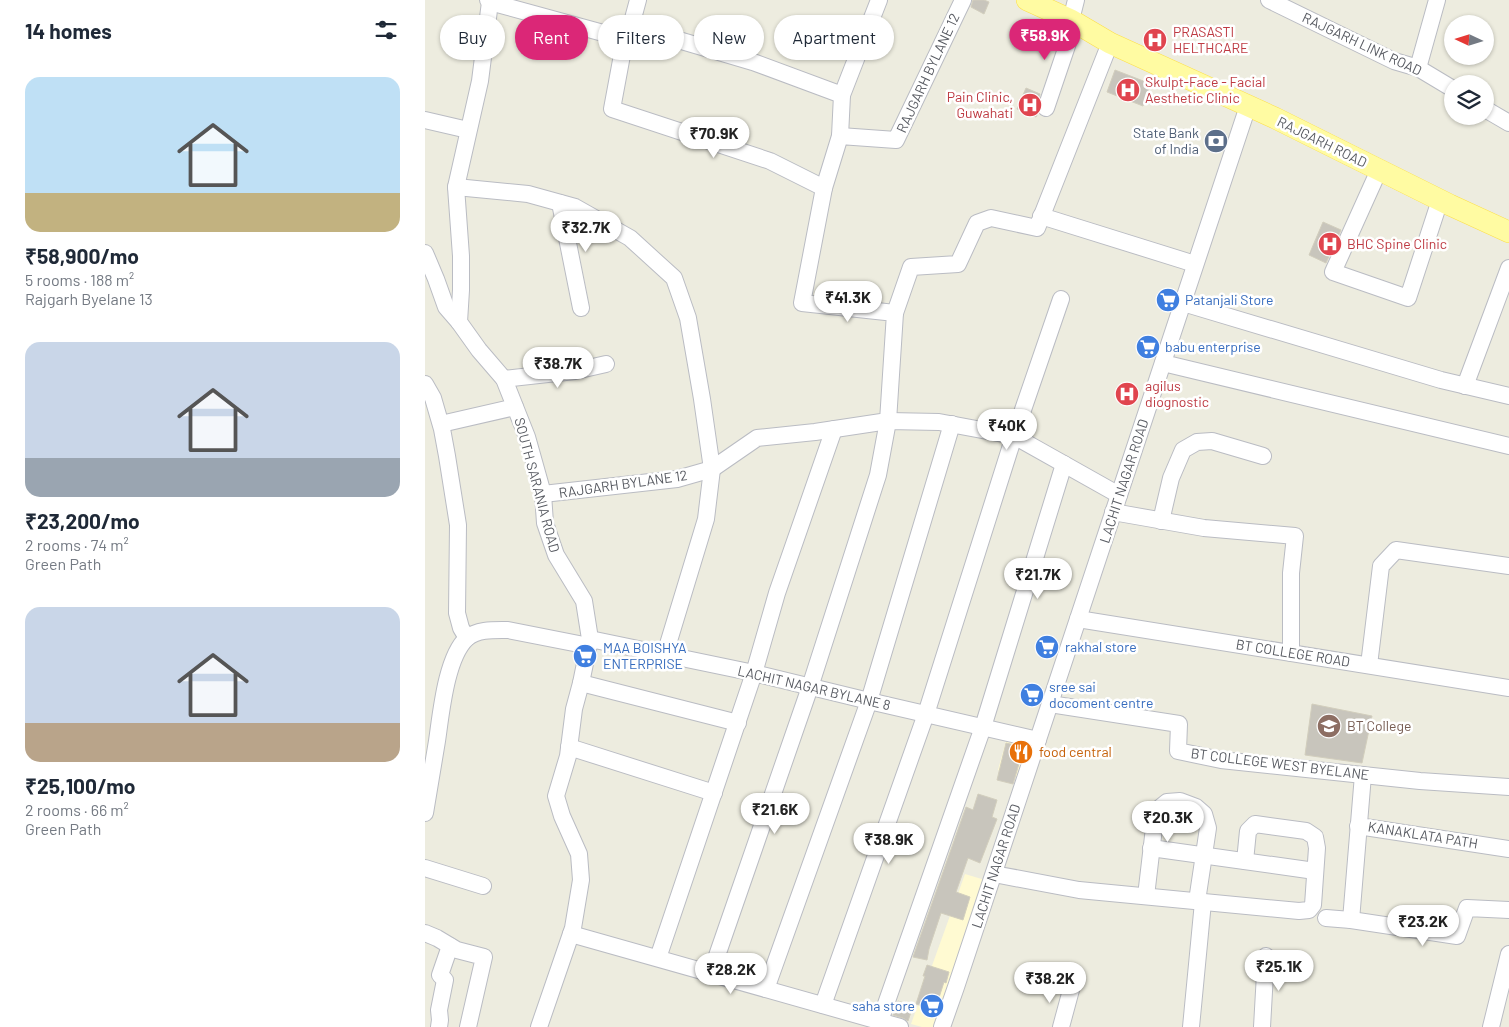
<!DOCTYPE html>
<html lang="en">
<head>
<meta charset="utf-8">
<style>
  :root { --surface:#fff; --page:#f2f2f3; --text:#1f2937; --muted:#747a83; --accent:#db2777 }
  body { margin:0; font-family:Barlow,sans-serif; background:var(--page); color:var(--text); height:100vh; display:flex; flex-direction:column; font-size:19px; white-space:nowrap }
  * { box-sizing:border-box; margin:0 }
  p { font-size:16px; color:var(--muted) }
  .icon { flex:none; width:28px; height:28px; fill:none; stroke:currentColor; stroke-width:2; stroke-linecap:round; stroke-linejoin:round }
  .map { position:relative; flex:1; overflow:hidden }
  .details { display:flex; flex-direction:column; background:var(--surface); width:425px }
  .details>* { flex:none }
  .banner { position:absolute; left:15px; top:15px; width:475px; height:45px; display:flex; gap:10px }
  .needle { width:32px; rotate:274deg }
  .fabs { position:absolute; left:1019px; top:15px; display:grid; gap:10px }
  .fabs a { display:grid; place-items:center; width:50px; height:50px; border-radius:50%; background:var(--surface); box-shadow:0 1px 4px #0004; font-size:25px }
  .price { position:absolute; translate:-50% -42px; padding:0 11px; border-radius:18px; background:#fff; color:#222; font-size:16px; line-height:32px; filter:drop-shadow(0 1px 2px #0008) }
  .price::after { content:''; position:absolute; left:50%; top:30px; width:15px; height:11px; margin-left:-8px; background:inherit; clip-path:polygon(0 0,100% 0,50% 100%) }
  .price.selected { background:var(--accent); color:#fff }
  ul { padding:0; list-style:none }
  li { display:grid; align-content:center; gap:10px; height:265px; padding:0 25px }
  li span { display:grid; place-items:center; height:155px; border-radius:15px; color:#555 }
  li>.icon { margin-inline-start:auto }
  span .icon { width:90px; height:90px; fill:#fffc; stroke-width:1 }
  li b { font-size:21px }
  h2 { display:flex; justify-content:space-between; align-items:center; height:60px; padding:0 25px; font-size:21px }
  .tag { padding:0 18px; border-radius:22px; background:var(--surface); box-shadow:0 1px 4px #0004; font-size:18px; line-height:45px }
  .tag.selected { background:var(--accent); color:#fff }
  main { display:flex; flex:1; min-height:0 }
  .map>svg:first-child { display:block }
</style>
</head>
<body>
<main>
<section class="details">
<h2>14 homes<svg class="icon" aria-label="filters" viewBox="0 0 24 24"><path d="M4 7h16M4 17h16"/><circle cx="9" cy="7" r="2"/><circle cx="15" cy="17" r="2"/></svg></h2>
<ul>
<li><span style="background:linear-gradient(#bfe0f5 75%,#c2b280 0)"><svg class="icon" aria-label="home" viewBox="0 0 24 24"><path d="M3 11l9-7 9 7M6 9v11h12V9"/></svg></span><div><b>₹58,900/mo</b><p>5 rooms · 188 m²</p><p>Rajgarh Byelane 13</p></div></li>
<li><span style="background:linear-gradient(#c9d6e8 75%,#9aa5b1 0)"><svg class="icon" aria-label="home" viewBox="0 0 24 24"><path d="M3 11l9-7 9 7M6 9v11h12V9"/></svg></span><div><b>₹23,200/mo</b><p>2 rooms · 74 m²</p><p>Green Path</p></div></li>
<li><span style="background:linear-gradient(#c9d6e8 75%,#b9a48a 0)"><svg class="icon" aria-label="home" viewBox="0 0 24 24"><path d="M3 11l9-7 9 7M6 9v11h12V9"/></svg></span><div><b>₹25,100/mo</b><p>2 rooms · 66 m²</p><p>Green Path</p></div></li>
</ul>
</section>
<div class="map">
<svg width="1084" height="1027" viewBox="0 0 1084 1027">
  <rect width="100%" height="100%" fill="#edecdf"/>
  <!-- commercial -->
  <g fill="#fffad2">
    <path d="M 583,740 L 605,746 L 594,777 L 573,770 L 581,741 Z"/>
    <path d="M 540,874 L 560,880 L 511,1027 L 497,1027 L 486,1024 Z"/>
  </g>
  <!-- building -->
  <g fill="#c8c5bc" stroke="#d2cebd">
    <path d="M 548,0 L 559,0 L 564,2 L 559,14 L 546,7 Z"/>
    <path d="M 690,70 L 726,84 L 718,106 L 682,92 Z"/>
    <path d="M 601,88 L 615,94 L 612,105 L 613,113 L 611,117 L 592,109 Z"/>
    <path d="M 898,222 L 916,230 L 901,263 L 884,255 Z"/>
    <path d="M 887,704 L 947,716 L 937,763 L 880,755 Z"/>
    <path d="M 581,743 L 599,747 L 588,784 L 572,780 Z"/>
    <path d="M 553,794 L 572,800 L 567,817 L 572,819 L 555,863 L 543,858 L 531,892 L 545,897 L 538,920 L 516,913 L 504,949 L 502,960 L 488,957 L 541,807 L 548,810 Z"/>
    <path d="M 502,965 L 524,972 L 521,983 L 519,982 L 510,1010 L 491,1004 L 500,976 L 498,976 Z"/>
    <path d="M 473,1001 L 488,1006 L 483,1021 L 478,1018 L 468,1015 Z"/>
  </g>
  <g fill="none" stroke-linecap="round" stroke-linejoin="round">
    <!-- minor casing -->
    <g stroke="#babcc3" stroke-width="18">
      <g id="minor">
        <path d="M 63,0 L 65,2 L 200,39"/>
        <path d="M 213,0 L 206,26 L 200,39 L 187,109 L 345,161 L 399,188"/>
        <path d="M 844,0 L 969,61 L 993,68 L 1028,89"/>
        <path d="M 65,2 L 55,81 L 31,187 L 36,256 L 36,290 L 34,322 L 54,350 L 79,379 L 102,437 L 118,494 L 120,523 L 131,555 L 159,601 L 165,639 L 156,683 L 149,709 L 143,756 L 131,796 L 137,816 L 154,854 L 156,880 L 148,928 L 114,1027"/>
        <path d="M 206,26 L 328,62 L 417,95 L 415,136"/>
        <path d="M 993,68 L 1012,0"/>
        <path d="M 417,95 L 454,0"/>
        <path d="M 621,108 L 645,37 L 646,20 L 651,0"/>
        <path d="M 1060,109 L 1084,123"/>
        <path d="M 0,120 L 43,130"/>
        <path d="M 954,170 L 908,272 L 983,298 L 1015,200"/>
        <path d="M 31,187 L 103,194 L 150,207 L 205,238 L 249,278 L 263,318 L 277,399 L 287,469 L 281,519 L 240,654"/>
        <path d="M 135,203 L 156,308"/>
        <path d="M 616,216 L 770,264"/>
        <path d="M 0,253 L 11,279 L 21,307 L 34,322"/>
        <path d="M 758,303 L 1016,380 L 1084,396"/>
        <path d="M 470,313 L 486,267 L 533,264 L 552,223 L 566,218 L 612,228 L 685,43"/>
        <path d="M 738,363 L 1084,446"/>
        <path d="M 79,379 L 150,371 L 181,364"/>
        <path d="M 0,384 L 8,398 L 17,429 L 22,456 L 33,525 L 32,613 L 36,628 L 42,638"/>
        <path d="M 1040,386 L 1084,268"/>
        <path d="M 16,424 L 90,407"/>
        <path d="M 118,494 L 252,479 L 287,469 L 332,438 L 390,432 L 463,421 L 470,313 L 377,303 L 399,188 L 415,136 L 471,140 L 538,0"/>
        <path d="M 688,512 L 779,528 L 870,536 L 866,573 L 866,653"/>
        <path d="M 736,521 L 746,478 L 758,450 L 772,442 L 787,441 L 838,456"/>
        <path d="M 653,619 L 1084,688"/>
        <path d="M 165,639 L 329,673 L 444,701 L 613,740"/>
        <path d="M 944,665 L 956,566 L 971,550 L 1084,566"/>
        <path d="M 156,683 L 313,723"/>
        <path d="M 625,704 L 754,724 L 753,751 L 796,760 L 995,781 L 1084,787"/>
        <path d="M 144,747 L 289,793"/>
        <path d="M 0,813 C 4,789 8,765 12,741 C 16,714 21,657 42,638 C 53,629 69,630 83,630 L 164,646"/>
        <path d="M 933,826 L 1084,849"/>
        <path d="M 726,848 L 890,871"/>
        <path d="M 0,868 L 58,886"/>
        <path d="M 569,874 L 654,890 L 874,911 L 884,910 L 888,905 L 892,848 L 890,837 L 881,831 L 830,824 L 823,831 L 820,861"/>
        <path d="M 721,896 L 731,811 L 742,802 L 755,801 L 771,807 L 779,814 L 783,828 L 772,901"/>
        <path d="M 901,918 L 926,920 L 1032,936 L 1042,908 L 1084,910"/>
        <path d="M 926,920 L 938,775"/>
        <path d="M 0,933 L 12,938 L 32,950 L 59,957 L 43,1027"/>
        <path d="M 146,934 L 475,1027"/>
        <path d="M 233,958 L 329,673 L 352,593 L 409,429"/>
        <path d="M 286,973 L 385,687 L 453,475 L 463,421 L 514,422 L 589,436 L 694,495"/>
        <path d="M 341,989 L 444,701 L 527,424"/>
        <path d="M 398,1005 L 501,714 L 589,436 L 636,299"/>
        <path d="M 455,1021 L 558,727 L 639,464"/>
        <path d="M 14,1027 L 15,1020 L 14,1010 L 20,980 L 15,975 L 25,946"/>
        <path d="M 517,1027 L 531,987 L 823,106"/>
        <path d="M 636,1027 L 646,990"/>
        <path d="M 766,1027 L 778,902"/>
        <path d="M 837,1027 L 841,956"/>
        <path d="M 1066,1027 L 1084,954"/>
      </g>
    </g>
    <!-- major casing -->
    <g stroke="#fddf48" stroke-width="22">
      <path id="major" d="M 602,0 L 646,20 L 685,43 L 850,118 L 1025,205 L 1084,232"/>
    </g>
    <!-- minor -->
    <use href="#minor" stroke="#fff" stroke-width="16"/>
    <!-- major -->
    <use href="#major" stroke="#fffba2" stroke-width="21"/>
  </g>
  <!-- icons -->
  <defs>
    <g id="hospital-disc" transform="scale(1.25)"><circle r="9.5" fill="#e0444e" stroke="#fff"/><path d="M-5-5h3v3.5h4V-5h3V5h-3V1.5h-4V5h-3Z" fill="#fff"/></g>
    <g id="bank-disc" transform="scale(1.25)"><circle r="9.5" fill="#5c6f8a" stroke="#fff"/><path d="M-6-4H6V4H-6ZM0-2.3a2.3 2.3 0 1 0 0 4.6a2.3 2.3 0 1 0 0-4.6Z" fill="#fff"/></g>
    <g id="supermarket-disc" transform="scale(1.25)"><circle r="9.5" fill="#3f7fe0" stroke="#fff"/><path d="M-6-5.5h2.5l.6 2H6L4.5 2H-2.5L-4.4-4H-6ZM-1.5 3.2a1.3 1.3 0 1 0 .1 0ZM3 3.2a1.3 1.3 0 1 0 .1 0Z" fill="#fff"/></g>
    <g id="university-disc" transform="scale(1.25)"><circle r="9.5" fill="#8d6e63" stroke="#fff"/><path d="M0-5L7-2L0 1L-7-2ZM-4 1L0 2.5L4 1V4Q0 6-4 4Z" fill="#fff"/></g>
    <g id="restaurant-disc" transform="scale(1.25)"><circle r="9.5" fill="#e8710a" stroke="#fff"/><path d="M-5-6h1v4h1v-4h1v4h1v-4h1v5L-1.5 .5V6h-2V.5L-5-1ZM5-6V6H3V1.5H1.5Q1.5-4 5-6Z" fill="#fff"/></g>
  </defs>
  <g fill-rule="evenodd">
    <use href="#hospital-disc" x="730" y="40"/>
    <use href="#hospital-disc" x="703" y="90"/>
    <use href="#hospital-disc" x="605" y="105"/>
    <use href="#bank-disc" x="791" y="141"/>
    <use href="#hospital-disc" x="905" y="244"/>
    <use href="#supermarket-disc" x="743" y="300"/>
    <use href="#supermarket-disc" x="723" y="347"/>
    <use href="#hospital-disc" x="702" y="394"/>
    <use href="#supermarket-disc" x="622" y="647"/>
    <use href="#supermarket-disc" x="160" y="656"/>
    <use href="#supermarket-disc" x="607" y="695"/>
    <use href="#university-disc" x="904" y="726"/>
    <use href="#restaurant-disc" x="596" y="752"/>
    <use href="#supermarket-disc" x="507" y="1006"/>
  </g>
  <g text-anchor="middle" stroke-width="5" stroke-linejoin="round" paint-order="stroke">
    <!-- health labels -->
    <g font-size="14" fill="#be3a42" stroke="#fff" text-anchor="start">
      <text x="748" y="37">PRASASTI<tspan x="748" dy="16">HELTHCARE</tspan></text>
      <text x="720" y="87">Skulpt-Face - Facial<tspan x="720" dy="16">Aesthetic Clinic</tspan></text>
      <text x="588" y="102" text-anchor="end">Pain Clinic,<tspan x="588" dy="16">Guwahati</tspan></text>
      <text x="922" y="249">BHC Spine Clinic</text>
      <text x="720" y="391">agilus<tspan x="720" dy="16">diognostic</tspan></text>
    </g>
    <!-- street labels -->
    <g font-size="14" fill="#585b62" stroke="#fff">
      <text transform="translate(937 44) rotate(25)" y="5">RAJGARH LINK ROAD</text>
      <text transform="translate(503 73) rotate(-65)" y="5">RAJGARH BYLANE 12</text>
      <text transform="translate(897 142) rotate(26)" y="5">RAJGARH ROAD</text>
      <text transform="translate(699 481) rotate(-72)" y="5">LACHIT NAGAR ROAD</text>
      <text transform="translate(198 484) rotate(-8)" y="5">RAJGARH BYLANE 12</text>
      <text transform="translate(112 485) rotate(75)" y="5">SOUTH SARANIA ROAD</text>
      <text transform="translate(868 653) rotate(9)" y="5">BT COLLEGE ROAD</text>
      <text transform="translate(389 688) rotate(13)" y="5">LACHIT NAGAR BYLANE 8</text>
      <text transform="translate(855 764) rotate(7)" y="5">BT COLLEGE WEST BYELANE</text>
      <text transform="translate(998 835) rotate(9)" y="5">KANAKLATA PATH</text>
      <text transform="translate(571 866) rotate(-72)" y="5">LACHIT NAGAR ROAD</text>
    </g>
    <!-- service labels -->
    <g font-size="14" fill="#4e5e75" stroke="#fff" text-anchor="end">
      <text x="774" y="138">State Bank<tspan x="774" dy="16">of India</tspan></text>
    </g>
    <!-- shop labels -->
    <g font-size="14" fill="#366cbe" stroke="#fff" text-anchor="start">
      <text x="760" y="305">Patanjali Store</text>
      <text x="740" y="352">babu enterprise</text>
      <text x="640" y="652">rakhal store</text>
      <text x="178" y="653">MAA BOISHYA<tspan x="178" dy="16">ENTERPRISE</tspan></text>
      <text x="624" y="692">sree sai<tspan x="624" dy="16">docoment centre</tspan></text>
      <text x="490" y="1011" text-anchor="end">saha store</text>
    </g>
    <!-- education labels -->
    <g font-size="14" fill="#785e54" stroke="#fff" text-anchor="start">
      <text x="922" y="731">BT College</text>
    </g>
    <!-- food labels -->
    <g font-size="14" fill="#c56008" stroke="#fff" text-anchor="start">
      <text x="614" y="757">food central</text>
    </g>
  </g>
</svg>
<div class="fabs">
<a><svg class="needle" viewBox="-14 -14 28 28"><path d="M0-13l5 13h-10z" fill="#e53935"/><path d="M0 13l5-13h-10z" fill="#747a83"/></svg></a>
<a><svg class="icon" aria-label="layers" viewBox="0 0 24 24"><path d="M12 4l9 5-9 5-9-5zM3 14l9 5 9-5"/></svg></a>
</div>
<b class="price selected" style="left:620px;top:61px">₹58.9K</b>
<b class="price" style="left:289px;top:159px">₹70.9K</b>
<b class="price" style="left:161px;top:253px">₹32.7K</b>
<b class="price" style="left:423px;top:323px">₹41.3K</b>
<b class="price" style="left:133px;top:389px">₹38.7K</b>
<b class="price" style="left:582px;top:451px">₹40K</b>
<b class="price" style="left:613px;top:600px">₹21.7K</b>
<b class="price" style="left:350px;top:835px">₹21.6K</b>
<b class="price" style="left:743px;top:843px">₹20.3K</b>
<b class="price" style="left:464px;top:865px">₹38.9K</b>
<b class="price" style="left:998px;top:947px">₹23.2K</b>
<b class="price" style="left:854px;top:992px">₹25.1K</b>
<b class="price" style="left:306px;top:995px">₹28.2K</b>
<b class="price" style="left:625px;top:1004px">₹38.2K</b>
<div class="banner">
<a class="tag">Buy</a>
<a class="tag selected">Rent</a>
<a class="tag">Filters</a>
<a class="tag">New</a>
<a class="tag">Apartment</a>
</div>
</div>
</main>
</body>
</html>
